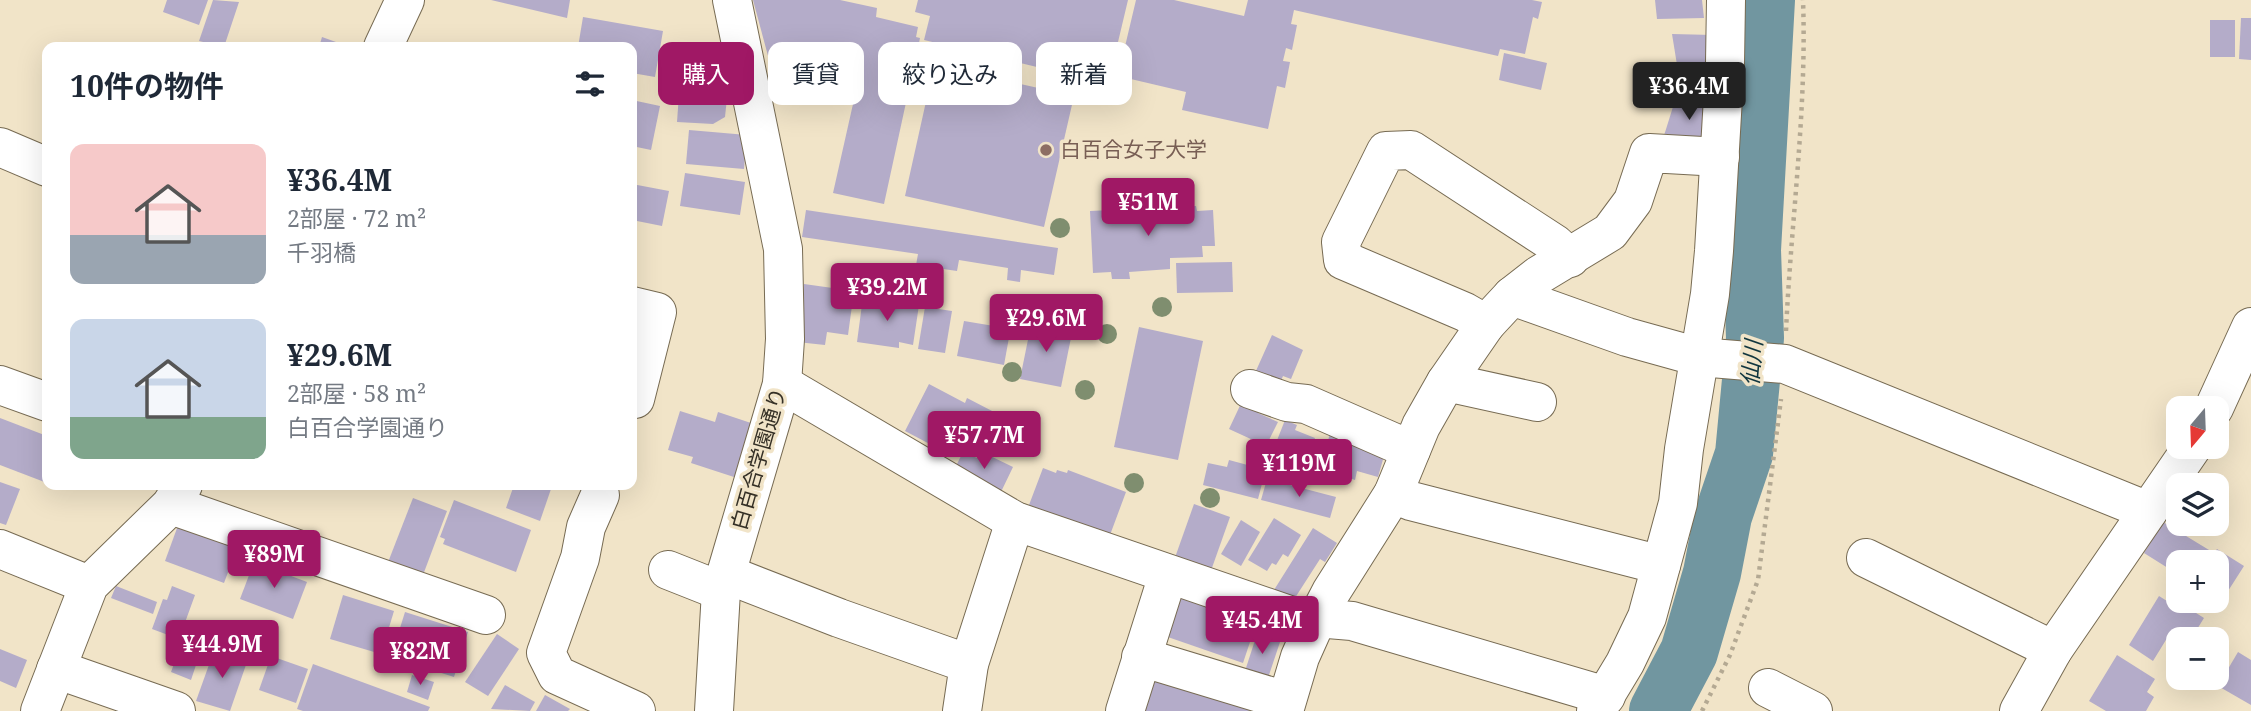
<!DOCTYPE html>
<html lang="ja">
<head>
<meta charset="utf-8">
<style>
  :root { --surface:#fff; --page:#f2f2f3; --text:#1f2937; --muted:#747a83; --accent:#a01865 }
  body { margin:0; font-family:"Noto Serif","Noto Sans JP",serif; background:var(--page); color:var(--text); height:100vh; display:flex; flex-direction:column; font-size:26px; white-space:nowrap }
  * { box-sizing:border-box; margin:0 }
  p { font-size:23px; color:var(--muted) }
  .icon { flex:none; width:38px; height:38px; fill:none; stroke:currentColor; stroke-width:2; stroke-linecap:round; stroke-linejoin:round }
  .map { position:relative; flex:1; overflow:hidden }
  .details { position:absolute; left:42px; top:42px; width:595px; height:448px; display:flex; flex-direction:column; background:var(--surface); border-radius:14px; box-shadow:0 7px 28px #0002 }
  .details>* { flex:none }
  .banner { position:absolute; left:658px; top:42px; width:665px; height:63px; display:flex; gap:14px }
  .needle { width:46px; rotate:199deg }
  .controls { position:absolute; left:2166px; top:396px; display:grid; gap:14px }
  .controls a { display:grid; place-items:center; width:63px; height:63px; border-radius:14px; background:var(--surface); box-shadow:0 7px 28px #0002; font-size:35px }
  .price { position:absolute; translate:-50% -60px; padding:0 16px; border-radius:7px; background:var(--accent); color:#fff; font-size:23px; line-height:46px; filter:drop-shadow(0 2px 4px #0008) }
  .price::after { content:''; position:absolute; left:50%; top:42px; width:21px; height:16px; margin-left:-10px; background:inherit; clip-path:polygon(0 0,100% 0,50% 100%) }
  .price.active { background:#222; color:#fff }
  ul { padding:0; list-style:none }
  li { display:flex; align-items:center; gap:21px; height:175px; padding:0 28px }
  li span { display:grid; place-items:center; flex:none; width:196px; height:140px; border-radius:14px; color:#555 }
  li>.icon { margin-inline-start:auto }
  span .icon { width:84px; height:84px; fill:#fffc; stroke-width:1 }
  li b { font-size:30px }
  h2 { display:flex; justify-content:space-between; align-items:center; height:84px; padding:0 28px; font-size:30px }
  .tag { padding:0 24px; border-radius:14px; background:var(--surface); box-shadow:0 7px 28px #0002; font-size:24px; line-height:63px }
  .tag.active { background:var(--accent); color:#fff }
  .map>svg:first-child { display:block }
</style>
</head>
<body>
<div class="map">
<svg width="2251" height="711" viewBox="0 0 2251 711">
  <rect width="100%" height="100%" fill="#f1e4c8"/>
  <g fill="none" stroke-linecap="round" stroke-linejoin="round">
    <!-- river -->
    <path stroke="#7196a0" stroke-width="58" d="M 1658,711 L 1689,652 L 1712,573 L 1723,516 L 1744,454 L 1755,338 L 1752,250 L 1766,0"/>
  </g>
  <!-- building -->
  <g fill="#b4acc9">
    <path d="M 167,0 L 208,0 L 199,25 L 163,12 Z"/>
    <path d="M 213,0 L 239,2 L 224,47 L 199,41 Z"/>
    <path d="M 491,0 L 570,0 L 567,18 Z"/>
    <path d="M 753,0 L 840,0 L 877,8 L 876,17 L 918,27 L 916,37 L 920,38 L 919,43 L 966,56 L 963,68 L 937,62 L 931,66 L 915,61 L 884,204 L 833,193 L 853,104 L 775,82 Z"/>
    <path d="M 918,0 L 1128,0 L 1108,84 L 924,40 L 930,16 L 915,12 Z"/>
    <path d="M 1136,0 L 1174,0 L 1244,16 L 1248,0 L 1532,0 L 1542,2 L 1538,19 L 1533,17 L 1525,54 L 1500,49 L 1498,56 L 1294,10 L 1291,24 L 1297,25 L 1292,50 L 1286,48 L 1283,61 L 1290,62 L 1285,88 L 1277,86 L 1268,129 L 1182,110 L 1186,92 L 1118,76 Z"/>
    <path d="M 1655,0 L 1702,0 L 1704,18 L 1657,19 Z"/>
    <path d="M 583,17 L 663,31 L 655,77 L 632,73 L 632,47 L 578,47 Z"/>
    <path d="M 2241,18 L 2251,18 L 2251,60 L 2239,59 Z"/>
    <rect x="2210" y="20" width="25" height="37"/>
    <path d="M 1672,34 L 1713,35 L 1715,60 L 1678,71 Z"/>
    <path d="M 322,37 L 350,47 L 319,47 Z"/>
    <path d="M 1504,53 L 1547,63 L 1541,90 L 1499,80 Z"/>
    <path d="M 966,72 L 1074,96 L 1044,227 L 905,196 L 931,79 L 963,86 Z"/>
    <path d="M 1678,91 L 1717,105 L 1702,148 L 1661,145 Z"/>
    <path d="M 679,94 L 727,98 L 725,117 L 713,124 L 677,122 Z"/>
    <path d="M 632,100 L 660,106 L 651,150 L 632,146 Z"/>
    <path d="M 689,130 L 747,135 L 744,169 L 686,164 Z"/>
    <path d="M 685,173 L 745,182 L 740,215 L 680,206 Z"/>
    <path d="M 632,184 L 669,191 L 662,226 L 632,220 Z"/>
    <path d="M 1196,206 L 1197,211 L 1213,210 L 1215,246 L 1202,246 L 1203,257 L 1170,258 L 1170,269 L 1129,272 L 1130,279 L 1112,279 L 1111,272 L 1093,273 L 1090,211 Z"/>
    <path d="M 806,210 L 1058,248 L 1054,275 L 1021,270 L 1020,282 L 1007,280 L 1008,268 L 959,260 L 957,271 L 916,265 L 918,254 L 802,237 Z"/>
    <path d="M 1232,262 L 1233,292 L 1177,293 L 1176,263 Z"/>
    <path d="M 804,284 L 854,291 L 848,335 L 827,332 L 825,345 L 797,342 Z"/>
    <path d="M 863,297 L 919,305 L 913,345 L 899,342 L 899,348 L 857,342 Z"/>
    <path d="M 925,307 L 952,311 L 945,353 L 918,349 Z"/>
    <path d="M 995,319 L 1012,321 L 1004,365 L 957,356 L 964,321 L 994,326 Z"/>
    <path d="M 1032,320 L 1073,328 L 1061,387 L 1020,379 Z"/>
    <path d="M 1139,327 L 1203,341 L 1178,460 L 1114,447 Z"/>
    <path d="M 1272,335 L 1303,350 L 1291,379 L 1283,376 L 1280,383 L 1255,373 Z"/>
    <path d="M 929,384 L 965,403 L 967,398 L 994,412 L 979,440 L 976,438 L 974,442 L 953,431 L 943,451 L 905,431 Z"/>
    <path d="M 1245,395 L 1263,403 L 1258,413 L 1278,422 L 1266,446 L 1229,429 Z"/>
    <path d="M 680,411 L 715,422 L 718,412 L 754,424 L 737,478 L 691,463 L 693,457 L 668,450 Z"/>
    <path d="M 0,418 L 47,436 L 47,483 L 0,465 Z"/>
    <path d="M 1285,420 L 1297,425 L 1295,430 L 1315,438 L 1311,449 L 1321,453 L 1316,465 L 1274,448 Z"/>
    <path d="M 1330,433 L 1386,449 L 1378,477 L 1357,471 L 1355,480 L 1346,477 L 1345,483 L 1332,479 L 1334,473 L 1321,468 Z"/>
    <path d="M 980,451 L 1013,467 L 1000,494 L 953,472 L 963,452 L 977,458 Z"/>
    <path d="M 1229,460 L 1255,467 L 1253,474 L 1264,476 L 1258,499 L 1203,485 L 1208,463 L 1227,467 Z"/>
    <path d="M 1043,468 L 1056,473 L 1057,470 L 1067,473 L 1068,470 L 1126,492 L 1110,535 L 1029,505 Z"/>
    <path d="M 1267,479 L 1336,497 L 1330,518 L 1261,500 Z"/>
    <path d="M 0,482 L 20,489 L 6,525 L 0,523 Z"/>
    <path d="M 514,485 L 538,485 L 551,489 L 540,521 L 506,508 Z"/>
    <path d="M 413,498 L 447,511 L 420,583 L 385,570 Z"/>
    <path d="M 454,500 L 531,530 L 516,572 L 443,544 L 445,539 L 440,537 Z"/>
    <path d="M 1194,504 L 1230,517 L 1208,579 L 1172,566 Z"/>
    <path d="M 1274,518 L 1301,535 L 1288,557 L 1283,554 L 1276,565 L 1272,563 L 1267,571 L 1248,560 Z"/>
    <path d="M 180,520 L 239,543 L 224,583 L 165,561 Z"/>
    <path d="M 1241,520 L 1260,532 L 1241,566 L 1221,554 Z"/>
    <path d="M 2163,522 L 2214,553 L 2217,549 L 2244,566 L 2221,602 L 2217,599 L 2217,562 L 2179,562 L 2179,575 L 2144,553 Z"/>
    <path d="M 1313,528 L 1337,543 L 1325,562 L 1320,559 L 1293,601 L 1274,590 Z"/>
    <path d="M 254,562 L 307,582 L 293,619 L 240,599 Z"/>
    <path d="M 116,586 L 157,602 L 153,614 L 111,598 Z"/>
    <path d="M 172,586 L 195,595 L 179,639 L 152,629 L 163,599 L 167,600 Z"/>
    <path d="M 343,595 L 394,611 L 381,654 L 330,639 Z"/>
    <path d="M 1175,596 L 1256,624 L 1243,663 L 1162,635 Z"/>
    <path d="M 2159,596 L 2175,606 L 2177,601 L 2204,618 L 2191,639 L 2179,639 L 2179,642 L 2169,635 L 2153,661 L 2129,645 Z"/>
    <path d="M 405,612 L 468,632 L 454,677 L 391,657 Z"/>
    <path d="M 190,620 L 202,625 L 203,620 L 217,625 L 203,664 L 197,662 L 191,680 L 171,672 Z"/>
    <path d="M 497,634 L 519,649 L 488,696 L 465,682 Z"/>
    <path d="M 1257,634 L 1280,642 L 1268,678 L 1245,671 Z"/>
    <path d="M 215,648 L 248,659 L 230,711 L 196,701 Z"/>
    <path d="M 0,649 L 27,660 L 16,688 L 0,681 Z"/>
    <path d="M 2238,652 L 2251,660 L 2251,705 L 2218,686 Z"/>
    <path d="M 2117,655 L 2155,679 L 2147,692 L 2154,697 L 2146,711 L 2106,711 L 2089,701 Z"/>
    <path d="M 271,656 L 308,669 L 296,703 L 259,690 Z"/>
    <path d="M 313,664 L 430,707 L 428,711 L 303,711 L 297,709 Z"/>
    <path d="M 1153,671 L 1265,711 L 1145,711 Z"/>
    <path d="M 412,675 L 434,682 L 428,700 L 407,692 Z"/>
    <path d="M 505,685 L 535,702 L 530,711 L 491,709 Z"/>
    <path d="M 545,695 L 570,709 L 568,711 L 536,711 Z"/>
  </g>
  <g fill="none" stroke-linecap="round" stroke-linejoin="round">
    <!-- minor casing -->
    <g stroke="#776b53" stroke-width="40">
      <g id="minor">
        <path d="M 383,47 L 405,0"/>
        <path d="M 0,147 L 47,167"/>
        <path d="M 1512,296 L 1627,337 L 1699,357 L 1785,364 L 2148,511"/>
        <path d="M 632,306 L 657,312 L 635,399"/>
        <path d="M 1486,324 L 1465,312 L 1343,260 L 1341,242 L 1386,151 L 1411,150 L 1555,244 L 1570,258"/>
        <path d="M 1446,382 L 1537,402"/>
        <path d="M 782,384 L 1015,521 L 1292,616 L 1352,621 L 1606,696"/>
        <path d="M 0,385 L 47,402"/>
        <path d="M 1250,389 L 1287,402 L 1306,404 L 1411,450"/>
        <path d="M 2214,408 L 2251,327"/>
        <path d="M 1393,494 L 1411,501 L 1661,565"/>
        <path d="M 600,495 L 586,527 L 580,558 L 546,653 L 557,675 L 636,711"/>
        <path d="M 171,505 L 486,615"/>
        <path d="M 0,549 L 89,585"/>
        <path d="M 1866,558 L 2053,650"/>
        <path d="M 668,570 L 721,591"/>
        <path d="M 726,574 L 839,618 L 969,664"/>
        <path d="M 1141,657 L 1286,701"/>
        <path d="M 56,669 L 176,711"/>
        <path d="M 1768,688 L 1813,711"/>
        <path d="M 40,711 L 89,585 L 171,505 L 183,485"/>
        <path d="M 714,711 L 721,591 L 782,384 L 785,339 L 783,249 L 732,0"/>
        <path d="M 962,711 L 969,664 L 1015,521"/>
        <path d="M 1125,711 L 1168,575"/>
        <path d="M 1284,711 L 1300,657 L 1317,619 L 1331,592 L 1393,494 L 1421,426 L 1446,382 L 1486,324 L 1512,296 L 1539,275 L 1610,232 L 1633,201 L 1649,153 L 1720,157"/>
        <path d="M 1596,711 L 1625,663 L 1647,617 L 1678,503 L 1684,449 L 1710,294 L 1714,251 L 1725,63 L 1726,0"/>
        <path d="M 2019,711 L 2053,650 L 2193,446"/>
      </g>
    </g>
    <!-- path -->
    <g stroke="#b4a993" stroke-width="4.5" stroke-dasharray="3.5 5" stroke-linecap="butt">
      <path d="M 1786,331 C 1791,221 1807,110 1803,0"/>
      <path d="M 1702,711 L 1730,655 L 1758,580 L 1781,399"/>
    </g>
    <!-- minor -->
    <use href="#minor" stroke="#fff" stroke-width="38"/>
  </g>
  <!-- trees -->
  <g fill="#7f8e6f">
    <circle cx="1060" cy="228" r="10"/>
    <circle cx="1162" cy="307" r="10"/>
    <circle cx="1107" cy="334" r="10"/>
    <circle cx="1012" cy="372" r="10"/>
    <circle cx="1085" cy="390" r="10"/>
    <circle cx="992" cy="433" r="10"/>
    <circle cx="1134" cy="483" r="10"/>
    <circle cx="1210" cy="498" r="10"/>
  </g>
  <!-- markers -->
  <circle fill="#8d6e63" stroke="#f1e4c8" stroke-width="2.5" cx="1046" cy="150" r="7"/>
  <g text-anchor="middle" stroke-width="7" stroke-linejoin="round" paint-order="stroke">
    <!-- education labels -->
    <g font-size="21" fill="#785e54" stroke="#f1e4c8" text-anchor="start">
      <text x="1060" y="157">白百合女子大学</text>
    </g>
    <!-- street labels -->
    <g font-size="21" fill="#353026" stroke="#f1e4c8">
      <text transform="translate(759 459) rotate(-74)" y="7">白百合学園通り</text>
    </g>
    <!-- water labels -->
    <g font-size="23" font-style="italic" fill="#11363f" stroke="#f1e4c8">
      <text transform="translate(1752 363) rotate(-85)" y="8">仙川</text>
    </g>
  </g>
</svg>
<div class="controls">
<a><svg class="needle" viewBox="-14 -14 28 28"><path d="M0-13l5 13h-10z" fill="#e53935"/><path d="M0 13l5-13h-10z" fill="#747a83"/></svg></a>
<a><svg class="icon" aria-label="layers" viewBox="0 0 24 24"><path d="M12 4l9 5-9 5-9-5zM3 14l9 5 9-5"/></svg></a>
<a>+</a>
<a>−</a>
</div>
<b class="price active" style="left:1689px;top:122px">¥36.4M</b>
<b class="price" style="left:1148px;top:238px">¥51M</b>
<b class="price" style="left:887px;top:323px">¥39.2M</b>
<b class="price" style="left:1046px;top:354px">¥29.6M</b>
<b class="price" style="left:984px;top:471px">¥57.7M</b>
<b class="price" style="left:1299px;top:499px">¥119M</b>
<b class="price" style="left:274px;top:590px">¥89M</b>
<b class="price" style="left:1262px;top:656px">¥45.4M</b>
<b class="price" style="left:222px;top:680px">¥44.9M</b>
<b class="price" style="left:420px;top:687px">¥82M</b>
<div class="banner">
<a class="tag active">購入</a>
<a class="tag">賃貸</a>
<a class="tag">絞り込み</a>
<a class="tag">新着</a>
</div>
<section class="details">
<h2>10件の物件<svg class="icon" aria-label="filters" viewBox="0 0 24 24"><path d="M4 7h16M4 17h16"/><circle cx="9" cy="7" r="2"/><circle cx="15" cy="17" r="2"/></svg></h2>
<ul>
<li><span style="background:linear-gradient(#f6c9c9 65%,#9aa5b1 0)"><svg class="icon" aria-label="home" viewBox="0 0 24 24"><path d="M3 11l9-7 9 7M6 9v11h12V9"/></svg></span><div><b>¥36.4M</b><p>2部屋 · 72 m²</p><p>千羽橋</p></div></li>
<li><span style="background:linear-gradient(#c9d6e8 70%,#7fa58c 0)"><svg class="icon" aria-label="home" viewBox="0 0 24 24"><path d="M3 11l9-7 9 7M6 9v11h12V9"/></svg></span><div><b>¥29.6M</b><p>2部屋 · 58 m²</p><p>白百合学園通り</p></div></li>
</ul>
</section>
</div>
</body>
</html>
